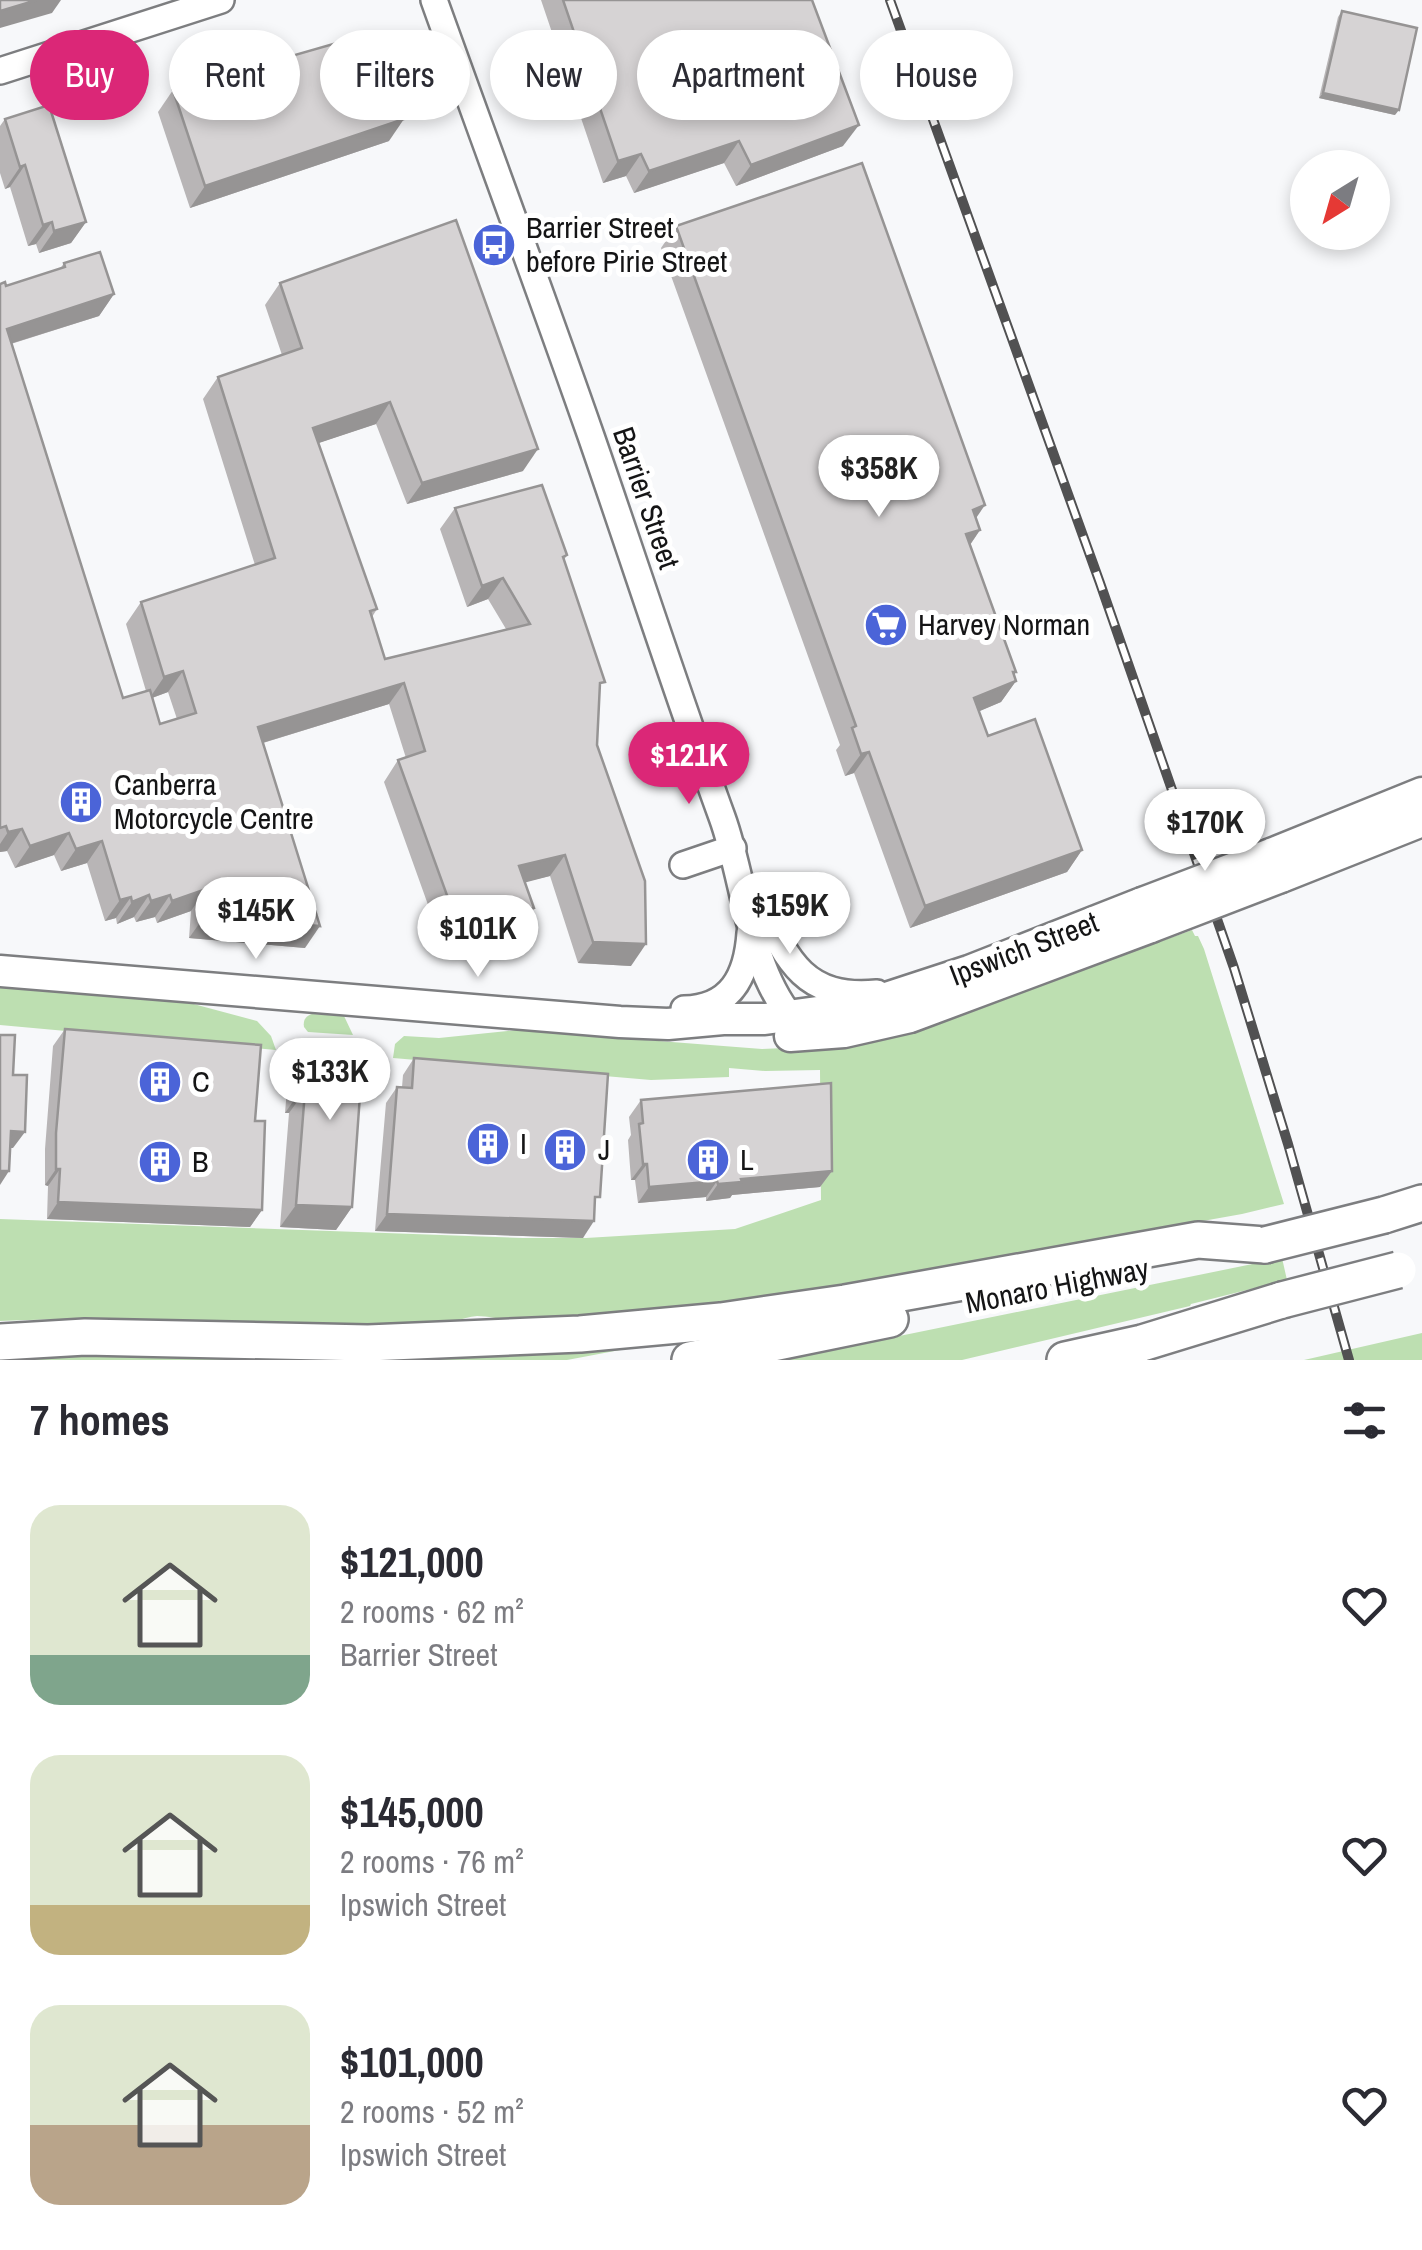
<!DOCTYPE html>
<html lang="en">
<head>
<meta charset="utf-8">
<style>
  :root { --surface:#fff; --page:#f2f2f3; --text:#2b2b33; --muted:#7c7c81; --accent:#db2777 }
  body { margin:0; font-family:"Archivo Narrow",sans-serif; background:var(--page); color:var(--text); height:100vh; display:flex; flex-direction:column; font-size:38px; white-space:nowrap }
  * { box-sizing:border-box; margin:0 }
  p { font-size:32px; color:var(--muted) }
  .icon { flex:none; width:55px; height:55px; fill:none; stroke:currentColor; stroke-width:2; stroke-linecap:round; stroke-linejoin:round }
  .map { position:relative; height:1360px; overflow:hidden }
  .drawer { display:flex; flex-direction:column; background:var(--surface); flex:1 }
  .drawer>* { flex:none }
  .top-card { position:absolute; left:30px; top:30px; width:1362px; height:90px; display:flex; gap:20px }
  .needle { width:65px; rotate:217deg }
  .tools { position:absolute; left:1290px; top:150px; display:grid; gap:20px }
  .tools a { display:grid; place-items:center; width:100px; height:100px; border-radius:50%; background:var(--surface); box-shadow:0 5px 15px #0003; font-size:50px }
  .price { position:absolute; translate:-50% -85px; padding:0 22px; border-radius:35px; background:#fff; color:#222; font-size:32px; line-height:65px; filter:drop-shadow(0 2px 5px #0008) }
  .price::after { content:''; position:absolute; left:50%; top:60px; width:30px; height:22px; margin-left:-15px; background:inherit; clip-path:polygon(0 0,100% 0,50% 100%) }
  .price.current { background:var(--accent); color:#fff }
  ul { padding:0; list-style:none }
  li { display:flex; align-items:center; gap:30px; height:250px; padding:0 30px }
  li span { display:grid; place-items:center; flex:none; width:280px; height:200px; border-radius:30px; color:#555 }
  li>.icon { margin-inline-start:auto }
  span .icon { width:120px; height:120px; fill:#fffc; stroke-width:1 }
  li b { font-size:42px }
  h2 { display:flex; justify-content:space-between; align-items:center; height:120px; padding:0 30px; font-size:42px }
  .pill { padding:0 35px; border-radius:45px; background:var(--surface); box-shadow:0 5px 15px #0003; font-size:35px; line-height:90px }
  .pill.current { background:var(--accent); color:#fff }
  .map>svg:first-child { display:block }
</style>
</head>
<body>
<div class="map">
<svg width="1422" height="1360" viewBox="0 0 1422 1360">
  <rect width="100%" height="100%" fill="#f7f8fa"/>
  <!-- green -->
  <g fill="#bddfb1">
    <path d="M 1192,930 L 1195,936 L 1198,936 L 1204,949 L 1284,1204 L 1242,1214 C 1004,1255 757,1312 514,1320 C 502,1320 489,1316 477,1316 C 462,1317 448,1326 432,1326 C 288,1331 144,1314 0,1321 L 0,1219 L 523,1238 L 586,1238 L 735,1229 L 821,1200 L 820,1070 L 765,1071 L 729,1068 L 729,1077 L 651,1080 L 393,1058 L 395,1044 L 404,1036 L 439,1038 L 517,1030 L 762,1049 L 807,1047 L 924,1027 L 1132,947 L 1134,951 Z"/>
    <path d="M 0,987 L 186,1002 L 257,1021 L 271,1036 L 276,1050 L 0,1025 Z"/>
    <path d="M 312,1014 L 344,1016 L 353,1035 L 308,1032 L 304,1027 C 303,1021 305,1016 312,1014 Z"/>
    <path d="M 1282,1258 L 1287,1280 L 1191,1304 L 1190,1306 L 962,1360 L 782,1360 Z"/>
    <path d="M 1422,1333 L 1422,1360 L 1304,1360 Z"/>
    <path d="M 637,1342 L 636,1347 L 567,1360 L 0,1360 L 0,1355 Z"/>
  </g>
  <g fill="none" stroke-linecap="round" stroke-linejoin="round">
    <!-- minor casing -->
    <g stroke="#7d7e80" stroke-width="30">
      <g id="minor">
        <path d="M 434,0 C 486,145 540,290 591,436 C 635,563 676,691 722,817 C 745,880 748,964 791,1017"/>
        <path d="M 0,71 L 221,0"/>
        <path d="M 683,865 L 733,848"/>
        <path d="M 753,888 C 783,949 796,1001 877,993"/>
        <path d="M 684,1009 C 731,1008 747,976 750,933"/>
      </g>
    </g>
    <!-- major casing -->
    <g stroke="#7d7e80" stroke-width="35">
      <g id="major">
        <path d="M 1271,854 L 1422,793"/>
        <path d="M 1281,877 L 1422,821"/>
        <path d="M 0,971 L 620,1022 L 668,1024 L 723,1019 L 765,1019 L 862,1006 L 969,971 L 1142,903"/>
        <path d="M 790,1036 L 844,1032 L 910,1017 L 1151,927"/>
      </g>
    </g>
    <!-- highway casing -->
    <g stroke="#7d7e80" stroke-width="40">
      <g id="highway">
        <path d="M 1384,1215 L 1422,1203"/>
        <path d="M 0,1342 L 85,1337 L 368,1343 L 580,1334 L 721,1321 L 845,1303 L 1198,1240 L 1265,1245"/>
        <path d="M 690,1360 L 890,1319"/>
        <path d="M 1065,1360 L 1142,1343 L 1282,1300"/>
      </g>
    </g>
    <!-- minor -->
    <use href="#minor" stroke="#fff" stroke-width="25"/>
    <!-- major -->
    <use href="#major" stroke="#fff" stroke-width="30"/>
    <!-- highway -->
    <use href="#highway" stroke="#fff" stroke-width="35"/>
    <!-- rail casing -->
    <g stroke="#515152" stroke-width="10">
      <path id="rail" d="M 890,0 L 1100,583 L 1234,968 L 1288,1144 L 1349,1360"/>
    </g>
    <!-- rail -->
    <use href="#rail" stroke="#fff" stroke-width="6" stroke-dasharray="19" stroke-linecap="butt"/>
    <!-- major-bridge casing -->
    <g stroke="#7d7e80" stroke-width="35" stroke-linecap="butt">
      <g id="major-bridge">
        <path d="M 1142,903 L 1271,854"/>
        <path d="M 1151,927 L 1281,877"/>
      </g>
    </g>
    <!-- highway-bridge casing -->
    <g stroke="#7d7e80" stroke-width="40" stroke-linecap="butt">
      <g id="highway-bridge">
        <path d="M 1265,1245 L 1384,1215"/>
        <path d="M 1282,1300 L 1398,1270"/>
      </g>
    </g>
    <!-- major-bridge -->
    <use href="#major-bridge" stroke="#fff" stroke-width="30"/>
    <!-- highway-bridge -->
    <use href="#highway-bridge" stroke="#fff" stroke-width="35"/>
  </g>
  <!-- wall -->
  <g fill="#b8b5b6" fill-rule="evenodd">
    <path d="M 541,0 L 812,0 L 843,146 L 736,186 L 724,163 L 634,193 L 626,176 L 603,183 Z"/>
    <path d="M 1342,11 L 1395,115 L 1319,98 L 1338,17 Z"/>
    <path d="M 173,90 L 389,141 L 190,208 L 158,112 Z"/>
    <path d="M 5,119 L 86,222 L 71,243 L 39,253 L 36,244 L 28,246 L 10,187 L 5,189 L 0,173 L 0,126 Z"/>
    <path d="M 676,226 L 976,518 L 980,530 L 970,545 L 1016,672 L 1014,674 L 1016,681 L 1001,702 L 979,711 L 988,736 L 1082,850 L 1067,872 L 910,928 L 854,773 L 845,776 L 836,750 L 840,745 L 661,248 Z"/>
    <path d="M 64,263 L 114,294 L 99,316 L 11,344 L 123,698 L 146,691 L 126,624 L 141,602 L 255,565 L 203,399 L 218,377 L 282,355 L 265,305 L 280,283 L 523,471 L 407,504 L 376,424 L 318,443 L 377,609 L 372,617 L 385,659 L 506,629 L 488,599 L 467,607 L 440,529 L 455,508 L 567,555 L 564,560 L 599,690 L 597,745 L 631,966 L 578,963 L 550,876 L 524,882 L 534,908 L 519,929 L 446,955 L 384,782 L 398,760 L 406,758 L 389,704 L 263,743 L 305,948 L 189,938 L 191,911 L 157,923 L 155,917 L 136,922 L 134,917 L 117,924 L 116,918 L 105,921 L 87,863 L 61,871 L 54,855 L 15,868 L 7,851 L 0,852 L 0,284 L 6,286 L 60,269 ZM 168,692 L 177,719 L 160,724 L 152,698 Z"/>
    <path d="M 65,1029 L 255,1121 L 262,1210 L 250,1227 L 47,1219 L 48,1186 L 45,1185 L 45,1149 L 53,1046 Z"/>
    <path d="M 305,1042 L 360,1100 L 352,1207 L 336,1230 L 280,1227 L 289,1113 L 285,1113 L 289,1065 Z"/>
    <path d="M 414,1058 L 595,1204 L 583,1238 L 375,1231 L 386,1103 L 397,1087 L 402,1087 L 403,1075 Z"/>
    <path d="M 641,1100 L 832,1171 L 820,1187 L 732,1195 L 730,1198 L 706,1201 L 706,1197 L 638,1203 L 635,1180 L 631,1180 L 628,1140 L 631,1135 L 629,1117 Z"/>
  </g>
  <!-- shaded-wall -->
  <g fill="#969494">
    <path d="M 37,0 L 61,0 L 52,13 L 0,28 L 0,11 Z"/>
    <path d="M 1323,93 L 1399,110 L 1395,115 L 1319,98 Z"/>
    <path d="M 404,119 L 389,141 L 190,208 L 205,186 Z"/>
    <path d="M 859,125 L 843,146 L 736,186 L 751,165 Z"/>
    <path d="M 739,141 L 724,163 L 634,193 L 649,171 Z"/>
    <path d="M 641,154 L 626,176 L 603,183 L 618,161 Z"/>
    <path d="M 25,165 L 10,187 L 5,189 L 20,167 Z"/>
    <path d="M 52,222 L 36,244 L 28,246 L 43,225 Z"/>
    <path d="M 86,222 L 71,243 L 39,253 L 54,231 Z"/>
    <path d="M 114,294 L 99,316 L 0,347 L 7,329 Z"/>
    <path d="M 390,402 L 376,424 L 298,450 L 313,428 Z"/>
    <path d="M 538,449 L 523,471 L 407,504 L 422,483 Z"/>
    <path d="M 985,505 L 970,527 L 973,510 Z"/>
    <path d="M 980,530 L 965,552 L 966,534 Z"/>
    <path d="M 503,578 L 488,599 L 467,607 L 482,586 Z"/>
    <path d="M 183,671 L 168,692 L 149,699 L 164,677 Z"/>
    <path d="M 1013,672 L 1016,672 L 1007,685 L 1016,681 L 1001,702 L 959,720 L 974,698 Z"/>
    <path d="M 404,683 L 389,704 L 243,749 L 258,727 Z"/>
    <path d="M 869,752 L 854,773 L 845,776 L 861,754 Z"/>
    <path d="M 22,829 L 7,851 L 0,852 L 0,844 L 8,832 Z"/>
    <path d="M 69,833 L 54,855 L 15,868 L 30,846 Z"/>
    <path d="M 102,841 L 87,863 L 61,871 L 76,849 Z"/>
    <path d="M 1082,850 L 1067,872 L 910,928 L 925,906 Z"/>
    <path d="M 565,855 L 550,876 L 504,888 L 519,866 Z"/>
    <path d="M 206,889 L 191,911 L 157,923 L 172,901 Z"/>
    <path d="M 149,895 L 134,917 L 117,924 L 132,902 Z"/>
    <path d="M 170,895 L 155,917 L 136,922 L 151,901 Z"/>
    <path d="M 131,897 L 116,918 L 105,921 L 120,900 Z"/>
    <path d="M 534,908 L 519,929 L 446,955 L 461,934 Z"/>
    <path d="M 204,917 L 320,926 L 305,948 L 189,938 Z"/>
    <path d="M 593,942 L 646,944 L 631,966 L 578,963 Z"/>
    <path d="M 301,1090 L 305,1091 L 289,1113 L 285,1113 Z"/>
    <path d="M 11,1131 L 25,1132 L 13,1148 L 0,1148 Z"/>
    <path d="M 643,1164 L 647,1164 L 635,1180 L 631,1180 Z"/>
    <path d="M 56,1169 L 60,1169 L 48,1186 L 45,1185 Z"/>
    <path d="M 0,1171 L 9,1171 L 0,1185 Z"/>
    <path d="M 832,1171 L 820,1187 L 732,1195 L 730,1198 L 706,1201 L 718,1184 L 741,1179 Z"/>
    <path d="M 717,1181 L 706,1197 L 638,1203 L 649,1187 Z"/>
    <path d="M 58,1202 L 262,1210 L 250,1227 L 47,1219 Z"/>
    <path d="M 296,1205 L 352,1207 L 336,1230 L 280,1227 Z"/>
    <path d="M 387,1214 L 594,1221 L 583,1238 L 375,1231 Z"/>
  </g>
  <!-- building -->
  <g fill="#d6d3d4" stroke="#969494" stroke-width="2.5">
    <path d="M 0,0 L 37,0 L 0,11 Z"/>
    <path d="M 563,0 L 812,0 L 859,125 L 751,165 L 739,141 L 649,171 L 641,154 L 618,161 Z"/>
    <path d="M 1342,11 L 1417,28 L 1399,110 L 1323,93 Z"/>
    <path d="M 375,32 L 404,119 L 205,186 L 173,90 Z"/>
    <path d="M 49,105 L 86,222 L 54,231 L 52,222 L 43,225 L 25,165 L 20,167 L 5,119 Z"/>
    <path d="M 862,163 L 985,505 L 973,510 L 980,530 L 966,534 L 1016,672 L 1013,672 L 1016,681 L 974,698 L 988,736 L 1035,719 L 1082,850 L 925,906 L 869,752 L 861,754 L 852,728 L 856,726 L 676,226 Z"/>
    <path d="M 456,220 L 538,449 L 422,483 L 390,402 L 313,428 L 377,609 L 370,611 L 385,659 L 530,624 L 503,578 L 482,586 L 455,508 L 542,485 L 567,555 L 563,557 L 605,682 L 600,683 L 597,745 L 645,881 L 646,944 L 593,942 L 565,855 L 519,866 L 534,908 L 461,934 L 398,760 L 425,751 L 404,683 L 258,727 L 320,926 L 204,917 L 206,889 L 172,901 L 170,895 L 151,901 L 149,895 L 132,902 L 131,897 L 120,900 L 102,841 L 76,849 L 69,833 L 30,846 L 22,829 L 8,832 L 6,826 L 0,828 L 0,284 L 5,282 L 6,286 L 65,267 L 64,263 L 100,252 L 114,294 L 7,329 L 123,698 L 150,690 L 160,724 L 196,713 L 183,671 L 164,677 L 141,602 L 275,558 L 218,377 L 302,348 L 280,283 Z"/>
    <path d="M 65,1029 L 261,1045 L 255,1121 L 265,1121 L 262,1210 L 58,1202 L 60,1169 L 56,1169 L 56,1133 Z"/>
    <path d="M 0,1035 L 15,1035 L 13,1075 L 27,1075 L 25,1132 L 11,1131 L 9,1171 L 0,1171 Z"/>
    <path d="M 305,1042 L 367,1047 L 363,1095 L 360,1095 L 352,1207 L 296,1205 L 305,1091 L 301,1090 Z"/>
    <path d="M 414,1058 L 608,1074 L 600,1197 L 595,1197 L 594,1221 L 387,1214 L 397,1087 L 412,1088 Z"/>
    <path d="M 831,1083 L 832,1171 L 741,1179 L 742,1182 L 718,1184 L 717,1181 L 649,1187 L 647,1164 L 643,1164 L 639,1124 L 643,1123 L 641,1100 Z"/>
  </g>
  <!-- icons -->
  <defs>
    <g id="bus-disc" transform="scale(2.25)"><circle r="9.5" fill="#4b64d8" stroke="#fff"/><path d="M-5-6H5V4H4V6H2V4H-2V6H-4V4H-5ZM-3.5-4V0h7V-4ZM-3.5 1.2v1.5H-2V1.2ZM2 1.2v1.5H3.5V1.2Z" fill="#fff"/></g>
    <g id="supermarket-disc" transform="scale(2.25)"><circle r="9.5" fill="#4b64d8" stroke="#fff"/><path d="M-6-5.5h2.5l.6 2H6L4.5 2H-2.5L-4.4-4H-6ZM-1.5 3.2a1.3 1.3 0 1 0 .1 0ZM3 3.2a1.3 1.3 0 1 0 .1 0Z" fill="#fff"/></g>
    <g id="building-disc" transform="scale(2.25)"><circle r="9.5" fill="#4b64d8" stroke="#fff"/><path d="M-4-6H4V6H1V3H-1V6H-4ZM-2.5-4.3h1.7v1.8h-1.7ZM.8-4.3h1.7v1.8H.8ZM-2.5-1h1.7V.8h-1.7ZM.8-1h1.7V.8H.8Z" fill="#fff"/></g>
  </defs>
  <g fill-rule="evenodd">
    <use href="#bus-disc" x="494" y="245"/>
    <use href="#supermarket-disc" x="886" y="625"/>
    <use href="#building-disc" x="81" y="802"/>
    <use href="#building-disc" x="160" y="1082"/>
    <use href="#building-disc" x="488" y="1144"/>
    <use href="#building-disc" x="565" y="1150"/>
    <use href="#building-disc" x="708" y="1160"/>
    <use href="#building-disc" x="160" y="1162"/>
  </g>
  <g text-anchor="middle" stroke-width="10" stroke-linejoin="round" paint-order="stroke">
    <!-- poi labels -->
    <g font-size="30" fill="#151516" stroke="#fff" text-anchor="start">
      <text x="526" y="238">Barrier Street<tspan x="526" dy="34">before Pirie Street</tspan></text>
      <text x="918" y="635">Harvey Norman</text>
      <text x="114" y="795">Canberra<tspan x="114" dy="34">Motorcycle Centre</tspan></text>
      <text x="192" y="1092">C</text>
      <text x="520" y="1154">I</text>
      <text x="598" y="1160">J</text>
      <text x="740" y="1170">L</text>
      <text x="192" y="1172">B</text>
    </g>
    <!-- street labels -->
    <g font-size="30" fill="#151516" stroke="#fff">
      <text transform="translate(646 498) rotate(71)" y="10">Barrier Street</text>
      <text transform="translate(1024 949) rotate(-21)" y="10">Ipswich Street</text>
      <text transform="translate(1057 1286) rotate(-11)" y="10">Monaro Highway</text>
    </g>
  </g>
</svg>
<div class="tools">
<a><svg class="needle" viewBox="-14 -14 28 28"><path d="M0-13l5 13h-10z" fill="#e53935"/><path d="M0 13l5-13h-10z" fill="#7c7c81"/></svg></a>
</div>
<b class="price" style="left:879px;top:520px">$358K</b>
<b class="price current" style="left:689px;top:807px">$121K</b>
<b class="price" style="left:1205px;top:874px">$170K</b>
<b class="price" style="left:790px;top:957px">$159K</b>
<b class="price" style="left:256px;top:962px">$145K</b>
<b class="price" style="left:478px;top:980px">$101K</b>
<b class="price" style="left:330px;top:1123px">$133K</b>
<div class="top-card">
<a class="pill current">Buy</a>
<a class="pill">Rent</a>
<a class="pill">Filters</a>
<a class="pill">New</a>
<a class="pill">Apartment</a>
<a class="pill">House</a>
</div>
</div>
<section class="drawer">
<h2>7 homes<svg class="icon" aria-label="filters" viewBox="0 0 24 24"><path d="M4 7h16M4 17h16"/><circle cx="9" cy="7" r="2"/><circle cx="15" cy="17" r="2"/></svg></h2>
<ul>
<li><span style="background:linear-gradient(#dfe7d0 75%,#7fa58c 0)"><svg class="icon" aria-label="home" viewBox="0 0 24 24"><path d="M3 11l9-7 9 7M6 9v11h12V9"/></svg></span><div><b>$121,000</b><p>2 rooms · 62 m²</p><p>Barrier Street</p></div><svg class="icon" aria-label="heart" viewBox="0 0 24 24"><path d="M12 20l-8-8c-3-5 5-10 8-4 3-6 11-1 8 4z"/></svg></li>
<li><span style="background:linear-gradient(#dfe7d0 75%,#c2b280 0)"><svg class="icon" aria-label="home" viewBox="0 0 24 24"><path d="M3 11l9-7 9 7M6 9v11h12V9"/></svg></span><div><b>$145,000</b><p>2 rooms · 76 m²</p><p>Ipswich Street</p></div><svg class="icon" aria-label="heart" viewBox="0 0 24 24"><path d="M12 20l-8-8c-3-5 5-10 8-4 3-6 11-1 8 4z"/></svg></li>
<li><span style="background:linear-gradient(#dfe7d0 60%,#b9a48a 0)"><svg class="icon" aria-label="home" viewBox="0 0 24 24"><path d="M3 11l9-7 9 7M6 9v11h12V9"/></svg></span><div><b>$101,000</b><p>2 rooms · 52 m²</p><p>Ipswich Street</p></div><svg class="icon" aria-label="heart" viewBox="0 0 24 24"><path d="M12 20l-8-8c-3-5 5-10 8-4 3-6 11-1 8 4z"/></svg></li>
</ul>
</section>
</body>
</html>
